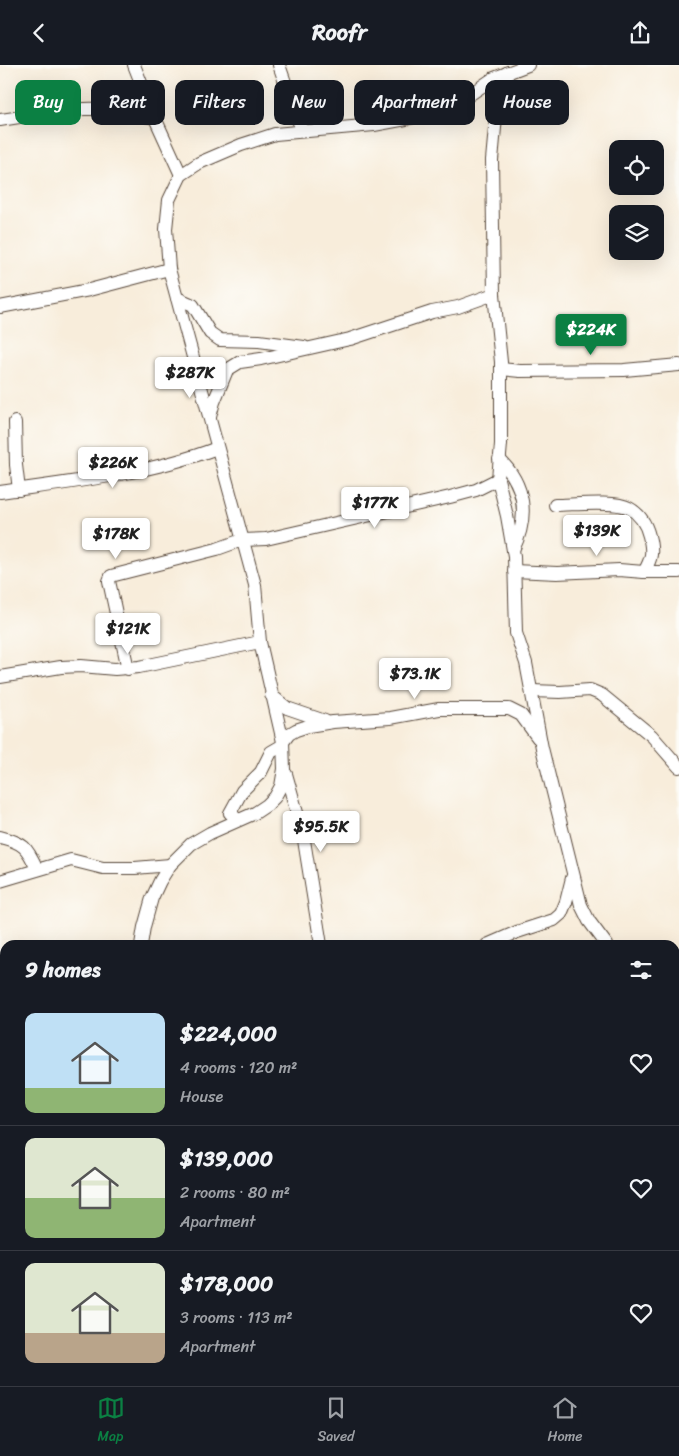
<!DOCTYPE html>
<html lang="en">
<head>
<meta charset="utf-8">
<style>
  :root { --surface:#171b24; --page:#20242c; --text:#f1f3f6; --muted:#9ea1a6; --line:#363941; --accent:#0b8043 }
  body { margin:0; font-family:Sriracha,sans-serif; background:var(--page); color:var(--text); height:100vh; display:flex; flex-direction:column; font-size:19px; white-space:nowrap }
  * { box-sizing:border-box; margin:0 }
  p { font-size:16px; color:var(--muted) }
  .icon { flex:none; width:28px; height:28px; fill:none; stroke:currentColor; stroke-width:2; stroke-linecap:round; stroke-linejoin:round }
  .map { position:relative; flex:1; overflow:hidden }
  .details { position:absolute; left:0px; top:875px; width:680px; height:446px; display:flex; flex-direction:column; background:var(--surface); border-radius:15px 15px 0 0; box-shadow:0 5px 20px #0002 }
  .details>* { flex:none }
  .hud { position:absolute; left:15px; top:15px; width:650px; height:45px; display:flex; gap:10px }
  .fabs { position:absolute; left:609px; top:75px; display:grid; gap:10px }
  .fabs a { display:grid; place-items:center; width:55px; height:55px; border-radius:10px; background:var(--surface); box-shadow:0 5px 20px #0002; font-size:25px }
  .price { position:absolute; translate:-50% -42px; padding:0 11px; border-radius:5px; background:#fff; color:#222; font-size:16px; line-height:32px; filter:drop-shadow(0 1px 2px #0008) }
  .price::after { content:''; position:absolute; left:50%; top:30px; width:15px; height:11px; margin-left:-8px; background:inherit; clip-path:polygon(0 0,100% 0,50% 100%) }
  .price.on { background:var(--accent); color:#fff }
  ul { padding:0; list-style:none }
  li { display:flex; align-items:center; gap:15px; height:125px; padding:0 25px }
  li+li { border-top:1px solid var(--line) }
  li span { display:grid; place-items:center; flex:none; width:140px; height:100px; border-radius:10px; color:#555 }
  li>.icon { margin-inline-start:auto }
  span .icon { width:60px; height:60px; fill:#fffc; stroke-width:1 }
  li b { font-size:21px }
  h2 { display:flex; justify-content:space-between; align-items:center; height:60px; padding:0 25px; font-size:21px }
  .tag { padding:0 18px; border-radius:10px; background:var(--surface); box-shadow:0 5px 20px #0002; font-size:18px; line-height:45px }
  .tag.on { background:var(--accent); color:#fff }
  header { display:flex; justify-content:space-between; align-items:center; height:65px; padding:0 25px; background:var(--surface); font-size:22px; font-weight:700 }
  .tabs { display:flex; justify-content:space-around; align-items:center; height:70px; border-top:1px solid var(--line); background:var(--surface); font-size:14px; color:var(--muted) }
  .tabs a { display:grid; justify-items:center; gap:2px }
  .tabs .on { color:var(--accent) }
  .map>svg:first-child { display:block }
</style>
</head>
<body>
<header><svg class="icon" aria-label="back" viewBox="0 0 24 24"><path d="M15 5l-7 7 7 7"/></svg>Roofr<svg class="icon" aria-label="share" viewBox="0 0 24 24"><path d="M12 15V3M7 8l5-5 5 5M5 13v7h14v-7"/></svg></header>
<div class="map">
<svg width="679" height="1321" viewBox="0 0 679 1321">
  <rect width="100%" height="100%" fill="#fdfcf7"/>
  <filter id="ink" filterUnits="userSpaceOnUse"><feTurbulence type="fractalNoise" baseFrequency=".02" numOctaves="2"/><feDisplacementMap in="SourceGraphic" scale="10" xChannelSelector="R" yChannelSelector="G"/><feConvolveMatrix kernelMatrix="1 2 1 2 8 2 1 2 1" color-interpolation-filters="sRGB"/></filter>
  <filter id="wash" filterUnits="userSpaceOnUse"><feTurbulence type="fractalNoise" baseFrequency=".0096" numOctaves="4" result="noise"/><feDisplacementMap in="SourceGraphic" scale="20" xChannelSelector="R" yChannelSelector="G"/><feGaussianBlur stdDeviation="1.12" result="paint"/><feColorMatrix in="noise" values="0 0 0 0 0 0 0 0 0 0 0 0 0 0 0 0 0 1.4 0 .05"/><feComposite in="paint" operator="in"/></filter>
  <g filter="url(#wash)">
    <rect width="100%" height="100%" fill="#f8eddb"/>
  </g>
  <g filter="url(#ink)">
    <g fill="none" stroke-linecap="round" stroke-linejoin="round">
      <!-- minor casing -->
      <g stroke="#57473a" stroke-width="14">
        <g id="minor">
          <path d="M 134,0 L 155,53 L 181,110"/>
          <path d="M 279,0 L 302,66"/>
          <path d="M 508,7 L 496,52 L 492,95 L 494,229 L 501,297 L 501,379 L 498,414 L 507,451 L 514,491 L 516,568 L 526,598 L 542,683 L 581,840 L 589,856 L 607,880"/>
          <path d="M 0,55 C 28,51 57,45 85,44 C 108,43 132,48 155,53"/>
          <path d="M 177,233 L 193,240 L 210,268 L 220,275 L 259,276 L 304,282"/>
          <path d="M 0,242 L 89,225 L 169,204"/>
          <path d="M 501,304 L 520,306 L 624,305 L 679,300"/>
          <path d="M 210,352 L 214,337 L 227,305 L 240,297 L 261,294 L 350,274 L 432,247 L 458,242 L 494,229"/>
          <path d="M 15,357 L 16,400 L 19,425"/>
          <path d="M 499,394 C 526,420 529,452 513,485"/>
          <path d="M 0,427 C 71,417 150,409 217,383"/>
          <path d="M 555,440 C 572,440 615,435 629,443 C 640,449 646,459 649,471 C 653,487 652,493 644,507"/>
          <path d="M 514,506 L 557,508 L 619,505 L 644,507 L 679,507"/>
          <path d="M 128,604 L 109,516 L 111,511 L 217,484 L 242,475 L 266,474 L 450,432 L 476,425 L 498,414"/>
          <path d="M 0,612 L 61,602 L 81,601 L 115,604 L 139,602 L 260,577"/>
          <path d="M 532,626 L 560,627 L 590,625 L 602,630 L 652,671 L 679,702"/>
          <path d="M 271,630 L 287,643 L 325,656"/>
          <path d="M 283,677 L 289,669 L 296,665 L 308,661 L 333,657 L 390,653 L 439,644 L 509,644 L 521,650 L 538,673"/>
          <path d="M 286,709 L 303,769 L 321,880"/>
          <path d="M 238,755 L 230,748 L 242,726 L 261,707 L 271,687 L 283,680"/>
          <path d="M 0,772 C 24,778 27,782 37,804"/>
          <path d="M 0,816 L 71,795 L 103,803 L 135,803 L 170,800"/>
          <path d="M 141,880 L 144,862 L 152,833 L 160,816 L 170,800 L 191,779 L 210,768 L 255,748 L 267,740 L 275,732 L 281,721 L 284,704 L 283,677 L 260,577 L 255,520 L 169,204 L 166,164 L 169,135 L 181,110 L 199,98 L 241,80 L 275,69 L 374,60 L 406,54 L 435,47 L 459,37 L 494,13 L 528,0"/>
          <path d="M 487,880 L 517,867 L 554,855 L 561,849 L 566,837 L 572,813"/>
          <path d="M 675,1001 L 679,1008"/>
          <path d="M 675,1119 L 679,1120"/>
          <path d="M 675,1136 L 679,1133"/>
          <path d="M 0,1149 L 5,1145"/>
          <path d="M 675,1225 L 679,1221"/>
          <path d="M 517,1316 L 520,1321"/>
          <path d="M 157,1321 L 169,1316"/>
          <path d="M 183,1321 L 184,1316"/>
        </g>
      </g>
      <!-- minor -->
      <use href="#minor" stroke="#fff" stroke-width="12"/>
    </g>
  </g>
</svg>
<div class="fabs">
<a><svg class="icon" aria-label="locate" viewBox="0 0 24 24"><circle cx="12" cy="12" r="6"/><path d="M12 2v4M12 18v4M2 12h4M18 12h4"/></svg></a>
<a><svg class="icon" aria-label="layers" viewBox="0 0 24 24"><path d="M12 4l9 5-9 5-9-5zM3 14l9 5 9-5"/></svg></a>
</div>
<b class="price on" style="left:591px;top:291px">$224K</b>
<b class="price" style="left:190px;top:334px">$287K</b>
<b class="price" style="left:113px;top:424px">$226K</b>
<b class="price" style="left:375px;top:464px">$177K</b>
<b class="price" style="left:597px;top:492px">$139K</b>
<b class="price" style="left:116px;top:495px">$178K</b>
<b class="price" style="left:128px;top:590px">$121K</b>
<b class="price" style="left:415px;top:635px">$73.1K</b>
<b class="price" style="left:321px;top:788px">$95.5K</b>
<div class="hud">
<a class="tag on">Buy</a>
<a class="tag">Rent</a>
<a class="tag">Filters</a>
<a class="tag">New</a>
<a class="tag">Apartment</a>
<a class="tag">House</a>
</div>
<section class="details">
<h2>9 homes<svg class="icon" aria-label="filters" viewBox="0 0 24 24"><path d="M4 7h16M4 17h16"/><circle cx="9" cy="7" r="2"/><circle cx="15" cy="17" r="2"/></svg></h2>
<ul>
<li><span style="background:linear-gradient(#bfe0f5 75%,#8fb573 0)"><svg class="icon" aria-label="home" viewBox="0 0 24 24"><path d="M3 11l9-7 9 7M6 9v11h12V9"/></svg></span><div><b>$224,000</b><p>4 rooms · 120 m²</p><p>House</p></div><svg class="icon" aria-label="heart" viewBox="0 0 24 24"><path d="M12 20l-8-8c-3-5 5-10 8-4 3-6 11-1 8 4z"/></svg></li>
<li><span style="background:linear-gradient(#dfe7d0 60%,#8fb573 0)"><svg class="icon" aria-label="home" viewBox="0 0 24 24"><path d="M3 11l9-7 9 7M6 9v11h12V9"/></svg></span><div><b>$139,000</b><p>2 rooms · 80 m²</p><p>Apartment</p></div><svg class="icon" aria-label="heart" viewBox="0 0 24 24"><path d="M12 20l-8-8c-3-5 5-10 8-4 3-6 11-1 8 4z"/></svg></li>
<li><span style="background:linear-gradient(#dfe7d0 70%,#b9a48a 0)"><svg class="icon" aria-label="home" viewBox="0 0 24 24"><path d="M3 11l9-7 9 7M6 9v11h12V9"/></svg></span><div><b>$178,000</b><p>3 rooms · 113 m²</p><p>Apartment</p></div><svg class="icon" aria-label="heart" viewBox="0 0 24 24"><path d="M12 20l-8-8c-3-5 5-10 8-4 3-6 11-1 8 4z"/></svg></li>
</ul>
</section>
</div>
<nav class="tabs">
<a class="on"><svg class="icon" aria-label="map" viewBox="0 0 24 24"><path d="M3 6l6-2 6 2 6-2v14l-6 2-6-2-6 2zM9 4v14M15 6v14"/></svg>Map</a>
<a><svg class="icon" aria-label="saved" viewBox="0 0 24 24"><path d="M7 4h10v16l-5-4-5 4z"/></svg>Saved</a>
<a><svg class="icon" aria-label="home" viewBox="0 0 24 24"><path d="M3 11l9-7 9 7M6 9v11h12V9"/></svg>Home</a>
</nav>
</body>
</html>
